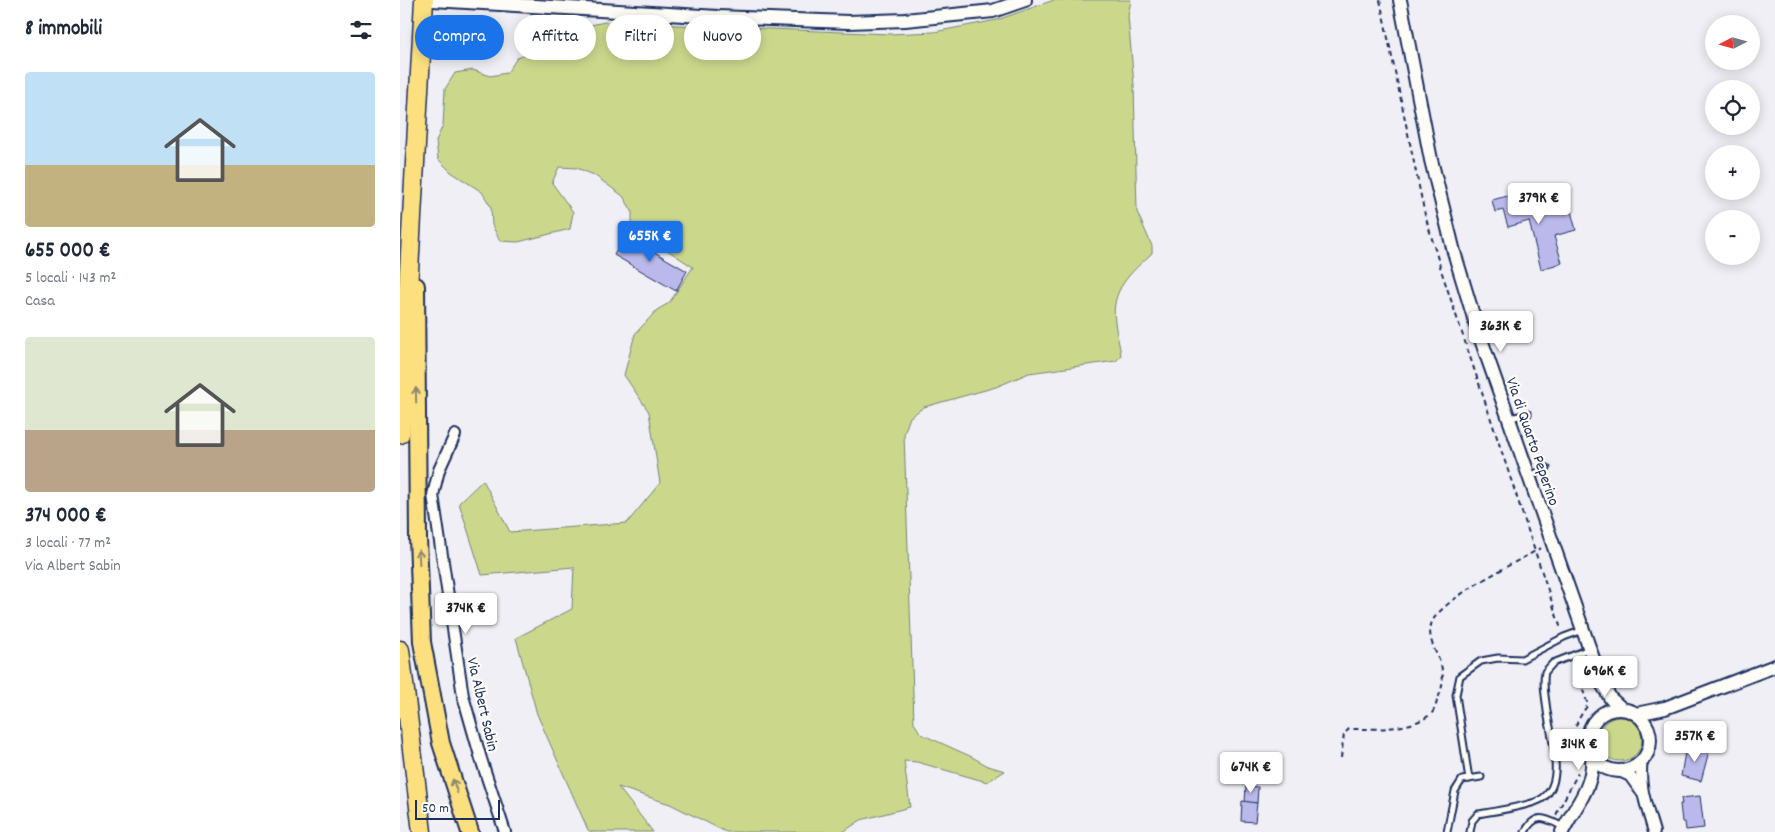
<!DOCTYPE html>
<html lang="it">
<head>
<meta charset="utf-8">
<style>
  :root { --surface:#fff; --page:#f6f6f7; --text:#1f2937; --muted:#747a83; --accent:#1a73e8 }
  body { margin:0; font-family:Dekko,sans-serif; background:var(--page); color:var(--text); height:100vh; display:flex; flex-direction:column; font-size:19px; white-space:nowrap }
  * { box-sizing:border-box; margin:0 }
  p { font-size:16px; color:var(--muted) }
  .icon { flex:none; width:28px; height:28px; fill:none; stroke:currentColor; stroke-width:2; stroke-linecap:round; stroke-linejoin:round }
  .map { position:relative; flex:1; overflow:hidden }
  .side { display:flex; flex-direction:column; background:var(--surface); width:400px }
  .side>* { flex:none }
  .banner { position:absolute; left:15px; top:15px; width:475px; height:45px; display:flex; gap:10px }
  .needle { width:32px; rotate:264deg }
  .tools { position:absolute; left:1305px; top:15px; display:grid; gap:10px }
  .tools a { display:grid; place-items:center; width:55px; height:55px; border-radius:50%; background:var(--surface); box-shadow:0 2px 12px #0003; font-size:25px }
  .scale { position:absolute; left:15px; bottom:12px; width:85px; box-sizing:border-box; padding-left:5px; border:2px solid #1b2f5e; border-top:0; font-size:14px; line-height:18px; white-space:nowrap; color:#1b2f5e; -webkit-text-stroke:4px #fdfcf7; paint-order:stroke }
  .price { position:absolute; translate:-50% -42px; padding:0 11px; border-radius:5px; background:#fff; color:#222; font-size:16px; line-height:32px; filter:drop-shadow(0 1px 2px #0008) }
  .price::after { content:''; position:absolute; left:50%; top:30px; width:15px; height:11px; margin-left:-8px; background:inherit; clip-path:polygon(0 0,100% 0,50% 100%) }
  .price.selected { background:var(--accent); color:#fff }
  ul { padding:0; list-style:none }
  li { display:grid; align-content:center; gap:10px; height:265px; padding:0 25px }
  li span { display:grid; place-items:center; height:155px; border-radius:5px; color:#555 }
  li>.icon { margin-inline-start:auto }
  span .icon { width:90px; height:90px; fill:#fffc; stroke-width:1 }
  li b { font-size:21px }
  h2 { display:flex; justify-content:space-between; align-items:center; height:60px; padding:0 25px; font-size:21px }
  .chip { padding:0 18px; border-radius:22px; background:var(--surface); box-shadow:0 2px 12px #0003; font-size:18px; line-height:45px }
  .chip.selected { background:var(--accent); color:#fff }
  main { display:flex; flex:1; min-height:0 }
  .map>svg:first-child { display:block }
</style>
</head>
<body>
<main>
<section class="side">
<h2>8 immobili<svg class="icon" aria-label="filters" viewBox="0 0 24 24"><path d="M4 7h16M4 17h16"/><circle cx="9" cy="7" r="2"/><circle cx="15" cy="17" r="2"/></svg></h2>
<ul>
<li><span style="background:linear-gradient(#bfe0f5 60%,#c2b280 0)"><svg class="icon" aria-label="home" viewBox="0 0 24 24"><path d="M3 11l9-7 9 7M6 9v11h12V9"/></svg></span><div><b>655 000 €</b><p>5 locali · 143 m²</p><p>Casa</p></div></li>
<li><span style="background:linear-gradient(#dfe7d0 60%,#b9a48a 0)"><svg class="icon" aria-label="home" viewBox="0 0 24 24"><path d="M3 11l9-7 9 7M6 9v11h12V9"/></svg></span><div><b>374 000 €</b><p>3 locali · 77 m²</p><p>Via Albert Sabin</p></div></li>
</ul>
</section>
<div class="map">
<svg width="1375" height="832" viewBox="0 0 1375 832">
  <rect width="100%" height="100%" fill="#f0eff5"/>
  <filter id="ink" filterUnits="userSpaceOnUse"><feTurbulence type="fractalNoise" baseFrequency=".02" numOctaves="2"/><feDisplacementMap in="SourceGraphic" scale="10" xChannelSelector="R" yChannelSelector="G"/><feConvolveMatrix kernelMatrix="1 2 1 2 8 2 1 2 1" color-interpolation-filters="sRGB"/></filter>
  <g filter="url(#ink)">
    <!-- green -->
    <g fill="#cbd88c" stroke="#738475">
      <path d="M 654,0 L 731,0 L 728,16 L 734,85 L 737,212 L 752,246 L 752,253 C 731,273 710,289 715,322 C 716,333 720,345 721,356 L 716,361 L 629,373 L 596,387 L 524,407 L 510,417 L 504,434 L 514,723 L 521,734 L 572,757 L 588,766 L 605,771 L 587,782 L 517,762 L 504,761 L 510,807 L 461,820 L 443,832 L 326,832 L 270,804 L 218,787 L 253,832 L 191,832 L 188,830 L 137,714 L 116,638 L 172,609 L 174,567 L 82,575 L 59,503 L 83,480 L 110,532 L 227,523 L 260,483 L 249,412 L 224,375 L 235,334 L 257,310 L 269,303 L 293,267 L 232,227 L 232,211 L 223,196 L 194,175 L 177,168 L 159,167 L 152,183 L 173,212 L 170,229 L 118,242 L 100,241 L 92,225 L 91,207 L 82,192 L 51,172 L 38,159 L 36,141 L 43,125 L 45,89 L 55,73 L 73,70 L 90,76 L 107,73 L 117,58 L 152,46 L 181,27 L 205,22 L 490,34 L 534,32 L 597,20 Z"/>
      <circle cx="1220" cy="739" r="22"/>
    </g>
    <!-- building -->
    <g fill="#bbb9eb" stroke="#1b2f5e">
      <path d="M 1123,192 L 1129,215 L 1169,204 L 1176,230 L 1154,236 L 1162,263 L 1141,269 L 1129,221 L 1108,227 L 1103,210 L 1095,212 L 1092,200 Z"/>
      <path d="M 225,235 L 287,271 L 276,291 L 214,255 Z"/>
      <path d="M 1290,746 L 1309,751 L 1301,781 L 1281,776 L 1285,752 L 1288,753 Z"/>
      <path d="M 846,786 L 858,787 L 857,803 L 845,802 Z"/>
      <path d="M 1300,796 L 1304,828 L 1286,830 L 1285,822 L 1282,822 L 1280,804 L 1282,804 L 1281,798 Z"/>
      <path d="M 842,801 L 857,803 L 855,822 L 841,821 Z"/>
    </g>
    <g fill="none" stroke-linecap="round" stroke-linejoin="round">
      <!-- service casing -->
      <g stroke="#1b2f5e" stroke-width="9">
        <g id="service">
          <path d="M 1110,418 L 1128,414"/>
          <path d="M 1130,476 L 1147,468"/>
          <path d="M 1069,779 L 1056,695 L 1060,676 L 1081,661 L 1098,658 L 1122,659 L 1164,637 L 1183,630"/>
          <path d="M 1047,832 L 1055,791 L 1062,780 L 1081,777"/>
          <path d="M 1070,832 L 1072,821 L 1078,814 C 1096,811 1117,808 1135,802 C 1169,791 1151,737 1147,711 C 1146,699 1142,684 1145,672 L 1153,663 L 1189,649"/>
          <path d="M 1125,832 C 1136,811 1147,819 1163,827"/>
        </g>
      </g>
      <!-- minor casing -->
      <g stroke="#1b2f5e" stroke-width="14">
        <g id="minor">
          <path d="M 55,435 L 39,470 L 33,495 L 63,696 L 81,759 L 105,832"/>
          <path d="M 1242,760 C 1238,785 1247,808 1254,832"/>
          <path d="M 1219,771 L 1230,776 L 1240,790"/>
        </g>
      </g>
      <!-- tertiary casing -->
      <g stroke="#1b2f5e" stroke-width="16">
        <g id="tertiary">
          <path d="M 33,0 L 318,17 L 448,22 L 505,20 L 593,11 L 625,0"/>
          <path d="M 1000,0 L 1031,160 L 1054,252 L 1077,328 L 1202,684 L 1211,699 L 1222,709"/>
          <circle cx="1219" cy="740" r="31"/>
          <path d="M 1236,714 L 1265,708 L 1375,666"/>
          <path d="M 1162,832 C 1176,804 1195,787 1192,753"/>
        </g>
      </g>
      <!-- trunk casing -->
      <g stroke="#1b2f5e" stroke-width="20">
        <path id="trunk" d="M 16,286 L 18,538 L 22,642 L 41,743 L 70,832"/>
      </g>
      <!-- motorway casing -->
      <g stroke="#1b2f5e" stroke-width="21">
        <g id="motorway">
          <path d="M 0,434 L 24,0"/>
          <path d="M 0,650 L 22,832"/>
        </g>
      </g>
      <!-- path -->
      <g stroke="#1b2f5e" stroke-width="2" stroke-dasharray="5 4" stroke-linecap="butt">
        <path d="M 980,0 L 1025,215 L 1042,273 L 1161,629"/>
        <path d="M 1174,664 L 1188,705 C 1173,724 1169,742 1180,764"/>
        <path d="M 941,758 L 944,734 L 949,729 C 974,729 1009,730 1030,715 C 1035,711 1036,704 1038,698 C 1043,688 1044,676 1041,665 C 1036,651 1026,637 1032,622 C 1043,598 1116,562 1141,548"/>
        <path d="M 1156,815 L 1178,773"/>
      </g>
      <!-- service -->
      <use href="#service" stroke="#fdfcf7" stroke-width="5"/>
      <!-- minor -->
      <use href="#minor" stroke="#fdfcf7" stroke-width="10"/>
      <!-- tertiary -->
      <use href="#tertiary" stroke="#fdfcf7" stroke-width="12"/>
      <!-- trunk -->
      <use href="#trunk" stroke="#fce080" stroke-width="16"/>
      <!-- motorway -->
      <use href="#motorway" stroke="#fce080" stroke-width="18"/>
    </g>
    <!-- one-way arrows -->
    <defs><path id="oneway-shaft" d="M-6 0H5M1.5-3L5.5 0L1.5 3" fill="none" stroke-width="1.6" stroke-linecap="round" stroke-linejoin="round" transform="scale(1.25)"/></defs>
    <g stroke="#8c886f">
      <use href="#oneway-shaft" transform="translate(16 395) rotate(-91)"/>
      <use href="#oneway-shaft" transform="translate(19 557) rotate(-93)"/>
      <use href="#oneway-shaft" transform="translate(55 786) rotate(-108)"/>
    </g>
  </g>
  <g text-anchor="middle" stroke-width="4.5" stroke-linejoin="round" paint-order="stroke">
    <!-- street labels -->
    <g font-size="16" fill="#1b2f5e" stroke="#fdfcf7">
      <text transform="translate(1134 441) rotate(71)" y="6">Via di Quarto Peperino</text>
      <text transform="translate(84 704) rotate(77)" y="6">Via Albert Sabin</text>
    </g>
  </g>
</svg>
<div class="tools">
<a><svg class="needle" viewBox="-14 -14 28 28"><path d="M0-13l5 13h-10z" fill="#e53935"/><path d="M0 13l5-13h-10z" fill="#747a83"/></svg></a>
<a><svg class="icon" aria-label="locate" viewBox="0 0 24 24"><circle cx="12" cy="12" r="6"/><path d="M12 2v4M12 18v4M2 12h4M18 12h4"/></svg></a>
<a>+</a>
<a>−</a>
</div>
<div class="scale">50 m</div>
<b class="price" style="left:1139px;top:225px">379K €</b>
<b class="price selected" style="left:250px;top:263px">655K €</b>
<b class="price" style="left:1101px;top:353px">363K €</b>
<b class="price" style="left:66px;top:635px">374K €</b>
<b class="price" style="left:1205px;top:698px">696K €</b>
<b class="price" style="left:1295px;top:763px">357K €</b>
<b class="price" style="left:1179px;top:771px">314K €</b>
<b class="price" style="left:851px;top:794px">674K €</b>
<div class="banner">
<a class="chip selected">Compra</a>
<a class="chip">Affitta</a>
<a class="chip">Filtri</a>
<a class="chip">Nuovo</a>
</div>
</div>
</main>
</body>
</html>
